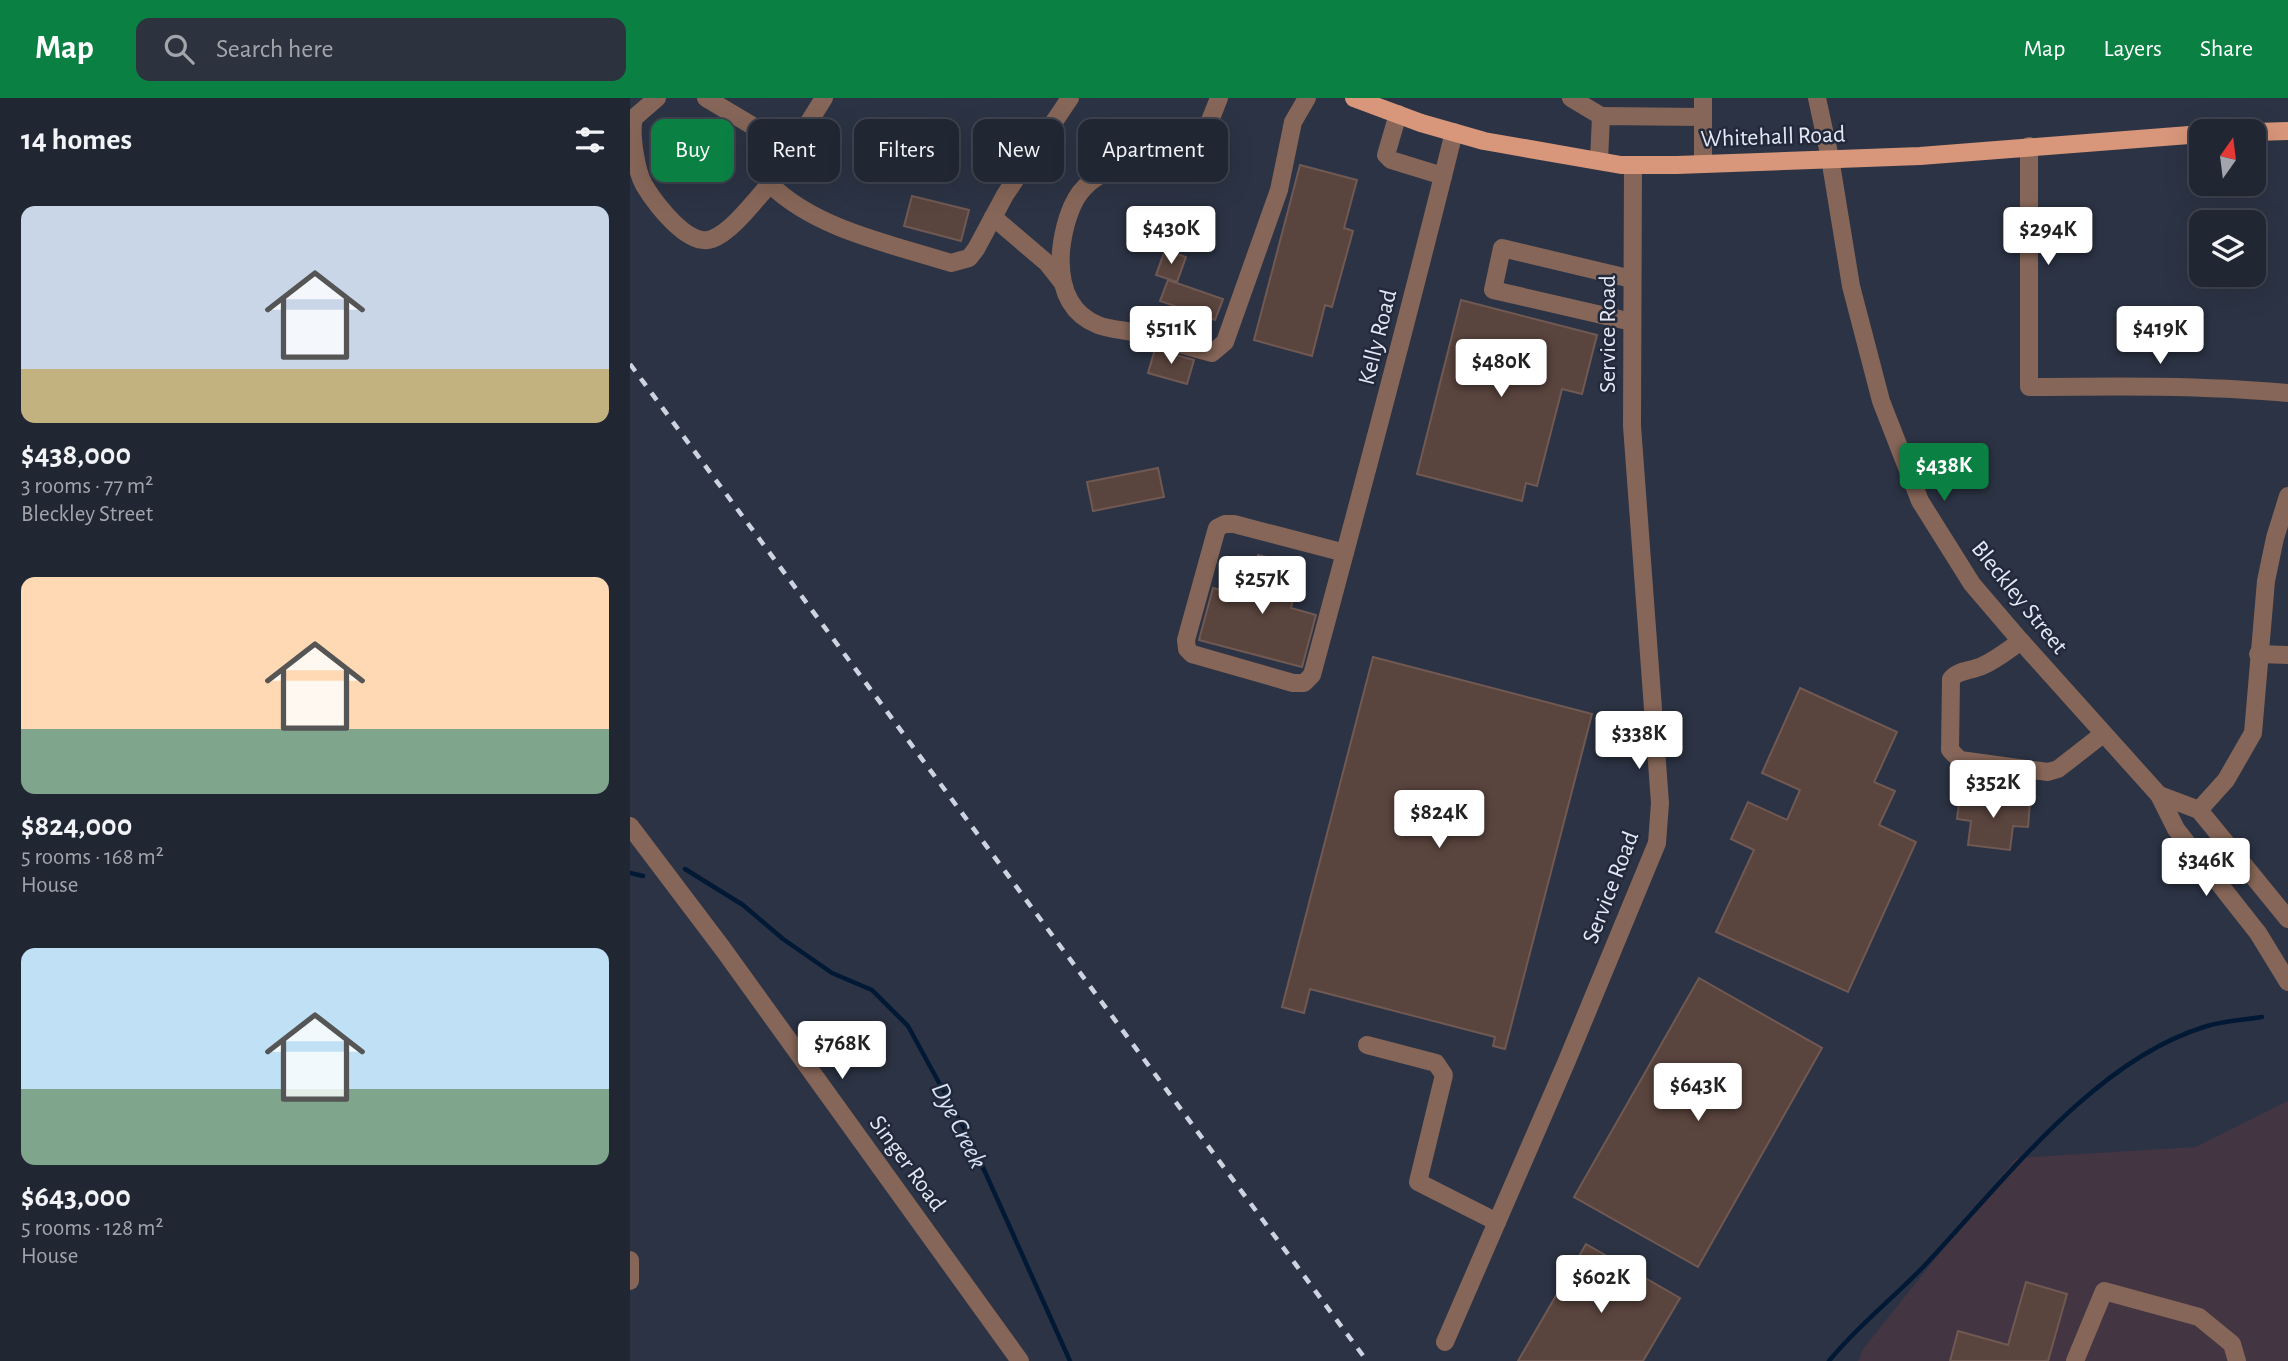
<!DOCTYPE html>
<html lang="en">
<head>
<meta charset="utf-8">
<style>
  :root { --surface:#212633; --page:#2d323f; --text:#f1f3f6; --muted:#a2a5ac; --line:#3e434e; --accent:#0b8043 }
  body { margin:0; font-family:"Alegreya Sans",sans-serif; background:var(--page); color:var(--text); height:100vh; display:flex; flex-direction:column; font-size:26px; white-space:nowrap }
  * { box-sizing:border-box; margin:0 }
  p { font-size:23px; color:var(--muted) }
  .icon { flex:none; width:38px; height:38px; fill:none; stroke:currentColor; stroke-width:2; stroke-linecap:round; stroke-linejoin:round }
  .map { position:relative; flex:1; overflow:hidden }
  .details { display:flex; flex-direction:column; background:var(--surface); width:630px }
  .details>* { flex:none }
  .top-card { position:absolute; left:21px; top:21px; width:665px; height:63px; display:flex; gap:14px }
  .needle { width:46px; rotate:14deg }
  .tools { position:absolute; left:1559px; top:21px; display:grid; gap:14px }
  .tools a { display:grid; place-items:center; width:77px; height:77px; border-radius:14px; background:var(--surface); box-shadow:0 7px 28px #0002,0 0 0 2px var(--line); font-size:35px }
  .price { position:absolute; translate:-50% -60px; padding:0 16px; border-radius:7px; background:#fff; color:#222; font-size:23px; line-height:46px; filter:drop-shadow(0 2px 4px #0008) }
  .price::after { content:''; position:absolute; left:50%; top:42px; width:21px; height:16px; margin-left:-10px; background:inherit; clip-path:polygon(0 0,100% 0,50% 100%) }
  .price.on { background:var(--accent); color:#fff }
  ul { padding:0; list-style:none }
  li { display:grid; align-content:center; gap:14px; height:371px; padding:0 21px }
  li span { display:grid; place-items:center; height:217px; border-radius:14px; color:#555 }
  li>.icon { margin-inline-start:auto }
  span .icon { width:126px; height:126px; fill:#fffc; stroke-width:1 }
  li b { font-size:30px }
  h2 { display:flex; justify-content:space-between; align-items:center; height:84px; padding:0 21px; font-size:30px }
  .tag { padding:0 24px; border-radius:14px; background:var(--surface); box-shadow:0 7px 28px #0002,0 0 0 2px var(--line); font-size:24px; line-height:63px }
  .tag.on { background:var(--accent); color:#fff }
  header { display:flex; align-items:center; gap:42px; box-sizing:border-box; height:98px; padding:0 35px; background:var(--accent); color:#fff }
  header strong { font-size:33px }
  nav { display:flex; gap:38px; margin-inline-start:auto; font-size:24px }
  .search { width:490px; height:63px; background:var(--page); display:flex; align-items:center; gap:18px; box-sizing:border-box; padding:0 24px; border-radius:14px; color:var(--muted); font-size:26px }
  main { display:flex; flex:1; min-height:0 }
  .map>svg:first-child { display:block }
</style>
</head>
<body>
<header>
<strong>Map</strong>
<div class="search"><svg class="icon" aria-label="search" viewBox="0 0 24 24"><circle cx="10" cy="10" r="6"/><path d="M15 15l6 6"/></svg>Search here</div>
<nav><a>Map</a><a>Layers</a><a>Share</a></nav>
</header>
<main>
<section class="details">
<h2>14 homes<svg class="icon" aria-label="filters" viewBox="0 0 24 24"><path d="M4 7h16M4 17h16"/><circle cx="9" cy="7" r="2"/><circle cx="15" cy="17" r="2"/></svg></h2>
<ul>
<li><span style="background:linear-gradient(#c9d6e8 75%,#c2b280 0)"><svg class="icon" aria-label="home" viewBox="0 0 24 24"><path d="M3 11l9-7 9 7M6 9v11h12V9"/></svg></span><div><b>$438,000</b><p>3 rooms · 77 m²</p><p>Bleckley Street</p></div></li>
<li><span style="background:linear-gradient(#ffd9b3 70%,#7fa58c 0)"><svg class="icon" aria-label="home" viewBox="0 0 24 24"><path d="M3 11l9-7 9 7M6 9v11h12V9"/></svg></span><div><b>$824,000</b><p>5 rooms · 168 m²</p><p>House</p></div></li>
<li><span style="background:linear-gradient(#bfe0f5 65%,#7fa58c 0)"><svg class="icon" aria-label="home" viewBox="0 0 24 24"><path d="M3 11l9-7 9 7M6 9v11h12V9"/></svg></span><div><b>$643,000</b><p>5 rooms · 128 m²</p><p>House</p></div></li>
</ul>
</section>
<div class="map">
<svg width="1658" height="1263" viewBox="0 0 1658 1263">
  <rect width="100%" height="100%" fill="#2c3344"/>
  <!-- industrial -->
  <path fill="#443542" d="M 1658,1003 L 1658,1263 L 1228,1263 L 1233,1251 L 1386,1060 L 1566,1049 Z"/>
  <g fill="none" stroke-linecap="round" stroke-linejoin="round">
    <!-- stream -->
    <g stroke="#021935" stroke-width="4.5">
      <path d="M 55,771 L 113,807 L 153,841 L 202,875 L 242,892 L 278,928 L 342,1045 L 440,1263"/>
      <path d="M 0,775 L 13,778"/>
      <path d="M 1199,1263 C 1228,1227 1265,1199 1297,1165 C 1374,1083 1464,963 1574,929 C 1592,923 1613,922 1632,919"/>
    </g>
  </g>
  <!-- building -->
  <g fill="#5a443e" stroke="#715953" stroke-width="2">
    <path d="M 670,67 L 727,82 L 714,130 L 723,133 L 702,209 L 695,207 L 682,258 L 624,242 Z"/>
    <path d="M 282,98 L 339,112 L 331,143 L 274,128 Z"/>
    <path d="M 535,152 L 556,159 L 547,184 L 526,177 Z"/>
    <path d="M 538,182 L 593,201 L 585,222 L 530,203 Z"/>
    <path d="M 831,202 L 967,237 L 952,296 L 932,291 L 907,388 L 896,385 L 892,403 L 787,376 Z"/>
    <path d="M 525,251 L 564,262 L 557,286 L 518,275 Z"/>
    <path d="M 528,370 L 534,399 L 463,413 L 457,384 Z"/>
    <path d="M 628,457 L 671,467 L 661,510 L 686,517 L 672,569 L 569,542 L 583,490 L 618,499 Z"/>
    <path d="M 743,559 L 962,616 L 875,951 L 863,948 L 865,939 L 680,891 L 674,915 L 652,909 Z"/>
    <path d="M 1170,590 L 1267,634 L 1244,684 L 1265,693 L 1249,727 L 1286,744 L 1218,894 L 1086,834 L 1124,752 L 1101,741 L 1118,704 L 1157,722 L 1170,692 L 1132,675 Z"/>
    <path d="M 1330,696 L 1400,704 L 1398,729 L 1383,728 L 1380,752 L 1338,747 L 1341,723 L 1327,721 Z"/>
    <path d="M 1069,880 L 1192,950 L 1068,1169 L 944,1099 Z"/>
    <path d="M 956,1146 L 1050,1200 L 1013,1263 L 888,1263 Z"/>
    <path d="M 1396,1184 L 1437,1196 L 1418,1263 L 1320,1263 L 1328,1233 L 1378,1247 Z"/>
  </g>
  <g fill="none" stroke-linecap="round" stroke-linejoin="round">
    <!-- minor -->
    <g stroke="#866658" stroke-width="18">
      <path d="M 27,0 L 4,20 C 0,35 6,73 14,87 C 25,105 58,150 82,141 C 102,134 125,102 140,86"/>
      <path d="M 76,0 L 161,51"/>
      <path d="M 194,0 L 140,86 C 185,131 261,146 321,165 L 339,160 L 346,151 L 375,97 L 440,0"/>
      <path d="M 589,0 C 582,17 576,38 562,51 C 532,81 487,55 455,89 C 440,103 433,133 431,153 C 429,184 436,214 468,227 C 481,232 497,232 510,236 C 534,241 558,249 582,255 L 595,244 L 649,92 L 663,24 L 677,0"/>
      <path d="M 941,0 L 971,18"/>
      <path d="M 1073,0 L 1073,66"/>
      <path d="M 1187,0 L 1200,60 L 1221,188 L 1251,303 L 1290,403 L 1342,486 L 1389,541 L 1529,697 L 1546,731 L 1628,835 L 1658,884"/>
      <path d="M 768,16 L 756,57 L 761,62 L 813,78"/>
      <path d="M 1399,48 L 1399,289 C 1486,288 1572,287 1658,295"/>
      <path d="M 969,63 L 971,18 L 1073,19"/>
      <path d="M 363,119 L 417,165 L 432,184"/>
      <path d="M 1002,224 L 863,192 L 872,150 L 1002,181"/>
      <path d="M 715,455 L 604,426 L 595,426 L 587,430 L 556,542 L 557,551 L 562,556 L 663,585 L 674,585 L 682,577 C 731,396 779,216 824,34"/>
      <path d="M 1391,543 C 1378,552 1366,562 1352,568 C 1341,573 1328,572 1321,581 L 1320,652 L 1330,662 L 1418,674 L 1428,671 L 1473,636"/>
      <path d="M 1628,556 L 1658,557"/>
      <path d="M 1529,697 L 1569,712 L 1658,821"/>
      <path d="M 1569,712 L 1596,682 L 1623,635 L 1636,483 L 1645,440 L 1658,398"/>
      <path d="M 0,728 L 93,851 L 390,1263"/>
      <path d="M 737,947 L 806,965 L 814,977 L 788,1084 L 867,1124"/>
      <path d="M 0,1162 L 0,1183"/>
      <path d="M 815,1244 L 936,965 L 1027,745 L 1030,705 L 1002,328 L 1003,67"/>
      <path d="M 1445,1263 L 1474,1193 L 1569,1219 L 1602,1246 L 1607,1263"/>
    </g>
    <!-- major -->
    <g stroke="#d8967a" stroke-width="18">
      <path d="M 724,0 L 791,25 L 854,43 L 991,67 L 1047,67 L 1290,58 L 1572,36"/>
      <path d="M 1624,34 L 1658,33"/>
    </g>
    <!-- rail -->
    <path stroke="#ced3e0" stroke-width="4.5" stroke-dasharray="9 9" stroke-linecap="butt" d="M 0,266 L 737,1263"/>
  </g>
  <g text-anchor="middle" stroke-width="5" stroke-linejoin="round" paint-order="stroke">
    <!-- street labels -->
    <g font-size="24" fill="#e3e8f4" stroke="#22293a">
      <text transform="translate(1143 38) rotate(-2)" y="8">Whitehall Road</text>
      <text transform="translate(977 236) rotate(-90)" y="8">Service Road</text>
      <text transform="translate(747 239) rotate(-76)" y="8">Kelly Road</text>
      <text transform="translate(1390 499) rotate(51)" y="8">Bleckley Street</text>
      <text transform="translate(980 789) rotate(-69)" y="8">Service Road</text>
      <text transform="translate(278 1065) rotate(54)" y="8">Singer Road</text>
    </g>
    <!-- water labels -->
    <g font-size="26" font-style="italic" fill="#d7e4f5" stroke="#22293a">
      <text transform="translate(330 1027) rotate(63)" y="9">Dye Creek</text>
    </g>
  </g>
</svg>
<div class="tools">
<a><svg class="needle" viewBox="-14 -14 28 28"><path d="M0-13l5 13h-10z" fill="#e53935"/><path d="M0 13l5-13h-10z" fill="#a2a5ac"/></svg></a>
<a><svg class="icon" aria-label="layers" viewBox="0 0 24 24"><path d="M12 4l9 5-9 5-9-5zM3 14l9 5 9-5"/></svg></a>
</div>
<b class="price" style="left:541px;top:168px">$430K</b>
<b class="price" style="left:1418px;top:169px">$294K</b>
<b class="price" style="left:541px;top:268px">$511K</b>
<b class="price" style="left:1530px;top:268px">$419K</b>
<b class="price" style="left:871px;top:301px">$480K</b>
<b class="price on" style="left:1314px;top:405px">$438K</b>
<b class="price" style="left:632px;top:518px">$257K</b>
<b class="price" style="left:1009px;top:673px">$338K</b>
<b class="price" style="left:1363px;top:722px">$352K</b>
<b class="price" style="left:809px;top:752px">$824K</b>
<b class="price" style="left:1576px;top:800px">$346K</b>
<b class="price" style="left:212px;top:983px">$768K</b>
<b class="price" style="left:1068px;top:1025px">$643K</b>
<b class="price" style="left:971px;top:1217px">$602K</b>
<div class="top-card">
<a class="tag on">Buy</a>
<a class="tag">Rent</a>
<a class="tag">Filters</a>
<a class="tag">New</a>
<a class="tag">Apartment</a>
</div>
</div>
</main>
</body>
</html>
